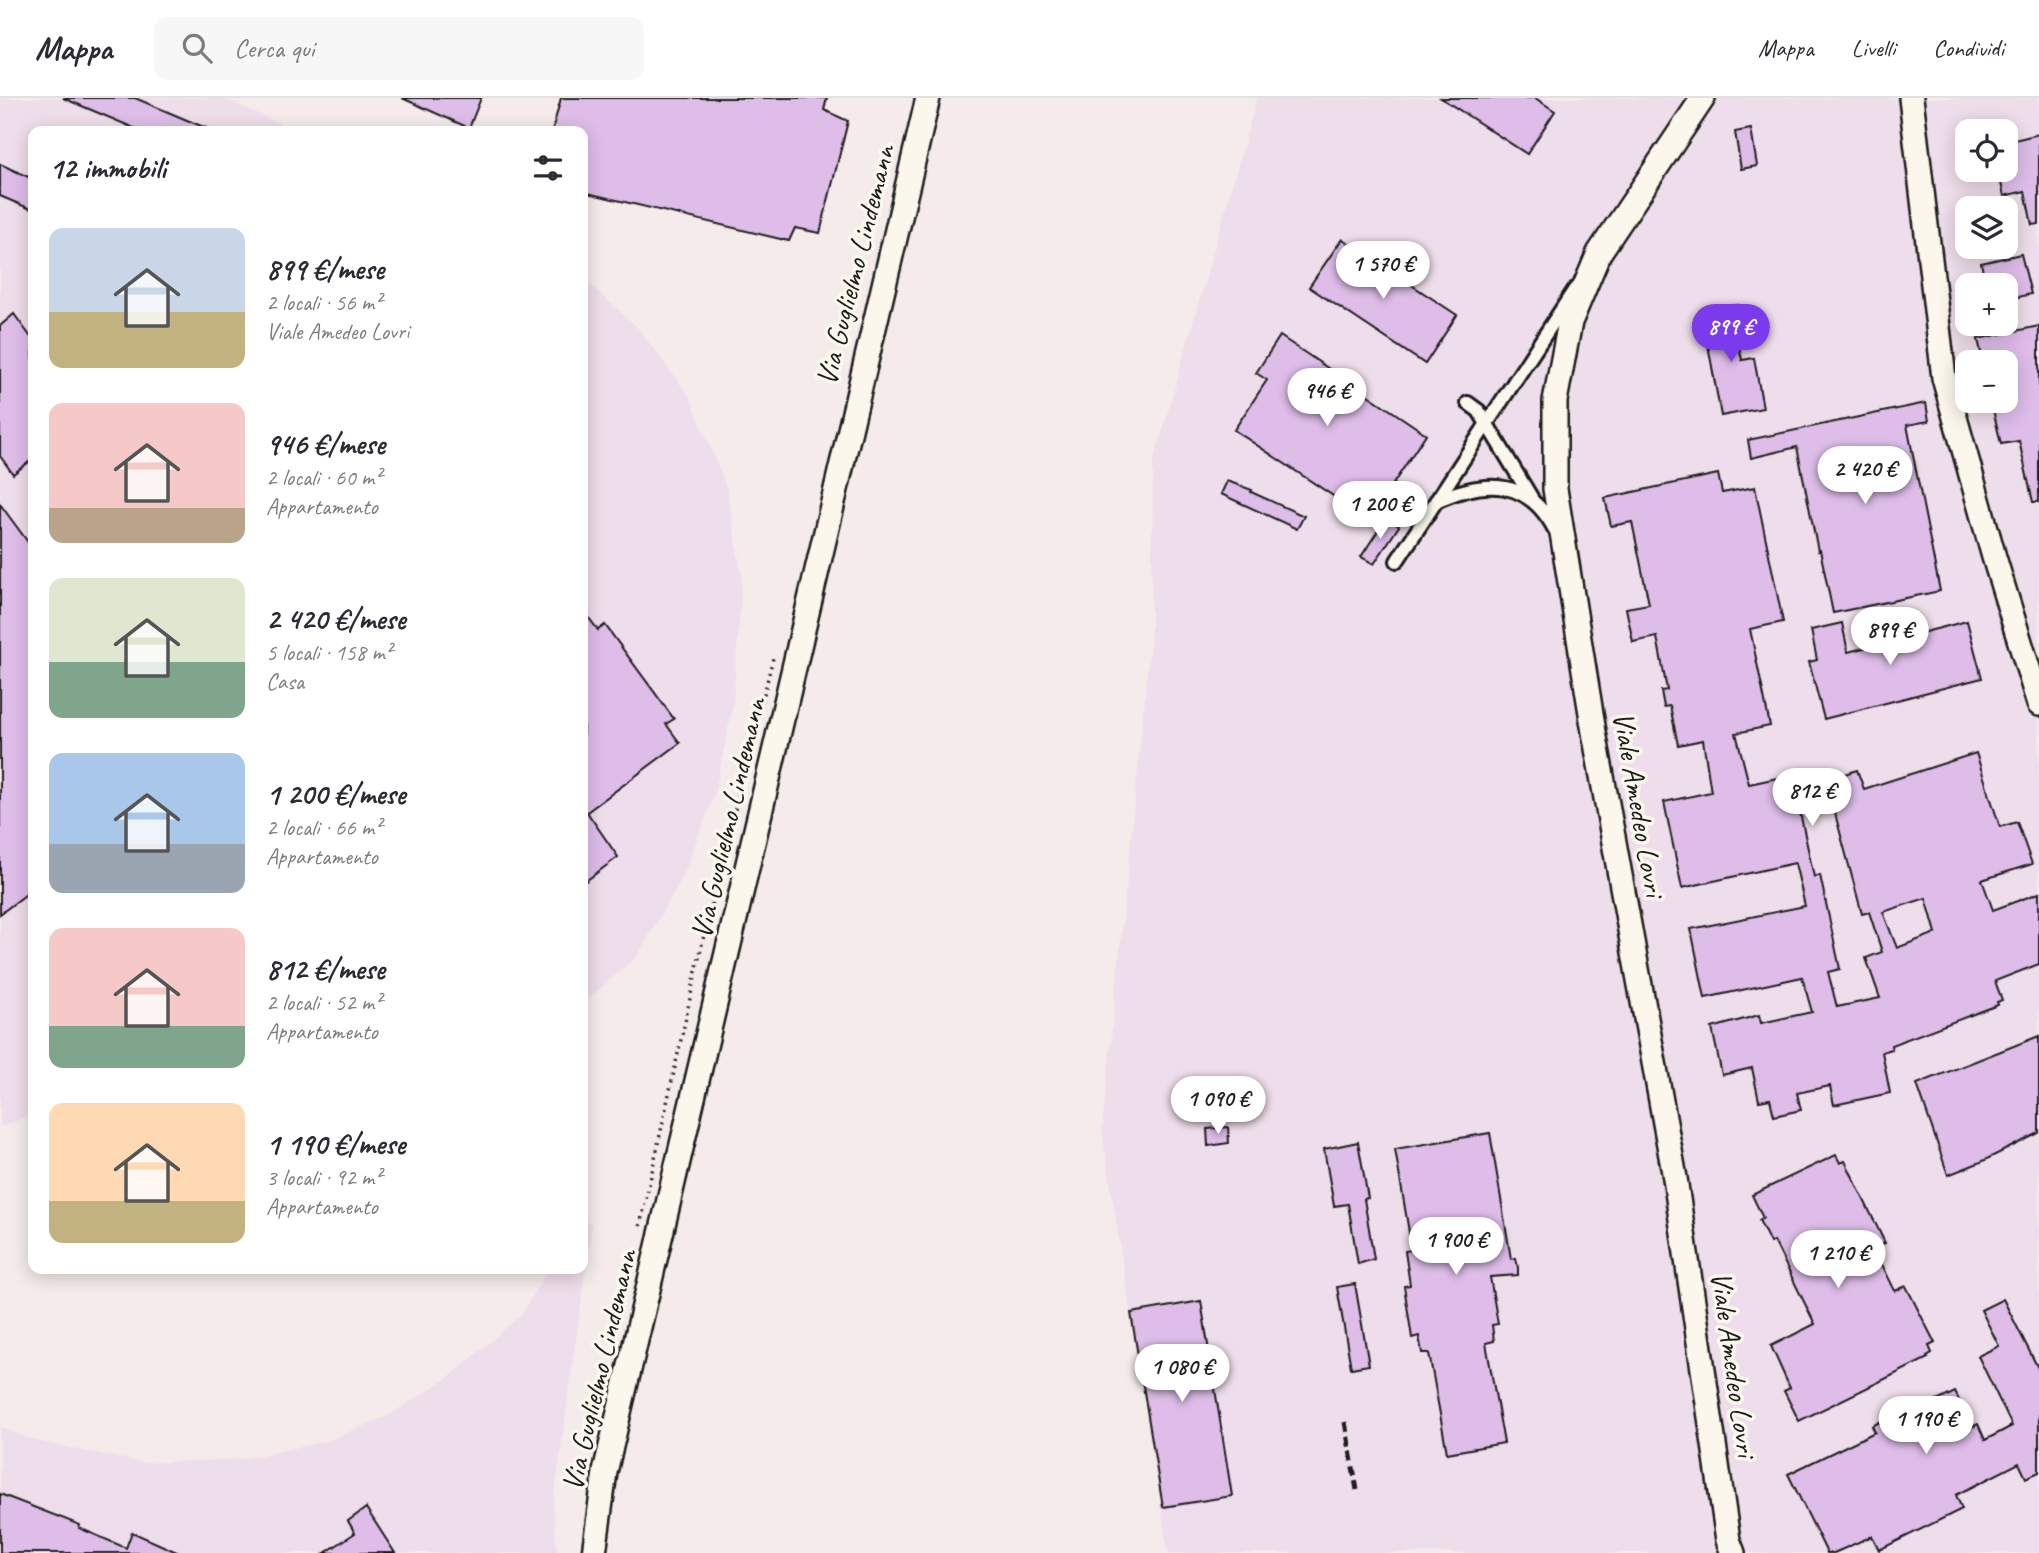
<!DOCTYPE html>
<html lang="it">
<head>
<meta charset="utf-8">
<style>
  :root { --surface:#fff; --page:#f7f7f7; --text:#2b2b33; --muted:#7c7c81; --line:#e1e1e2; --accent:#7c3aed }
  body { margin:0; font-family:Caveat,sans-serif; background:var(--page); color:var(--text); height:100vh; display:flex; flex-direction:column; font-size:26px; white-space:nowrap }
  * { box-sizing:border-box; margin:0 }
  p { font-size:23px; color:var(--muted) }
  .icon { flex:none; width:38px; height:38px; fill:none; stroke:currentColor; stroke-width:2; stroke-linecap:round; stroke-linejoin:round }
  .map { position:relative; flex:1; overflow:hidden }
  .panel { position:absolute; left:28px; top:28px; width:560px; height:1148px; display:flex; flex-direction:column; background:var(--surface); border-radius:14px; box-shadow:0 4px 18px #0003 }
  .panel>* { flex:none }
  .fabs { position:absolute; left:1955px; top:21px; display:grid; gap:14px }
  .fabs a { display:grid; place-items:center; width:63px; height:63px; border-radius:14px; background:var(--surface); box-shadow:0 4px 18px #0003; font-size:35px }
  .price { position:absolute; translate:-50% -60px; padding:0 16px; border-radius:24px; background:#fff; color:#222; font-size:23px; line-height:46px; filter:drop-shadow(0 2px 4px #0008) }
  .price::after { content:''; position:absolute; left:50%; top:42px; width:21px; height:16px; margin-left:-10px; background:inherit; clip-path:polygon(0 0,100% 0,50% 100%) }
  .price.selected { background:var(--accent); color:#fff }
  ul { padding:0; list-style:none }
  li { display:flex; align-items:center; gap:21px; height:175px; padding:0 21px }
  li span { display:grid; place-items:center; flex:none; width:196px; height:140px; border-radius:14px; color:#555 }
  li>.icon { margin-inline-start:auto }
  span .icon { width:84px; height:84px; fill:#fffc; stroke-width:1 }
  li b { font-size:30px }
  h2 { display:flex; justify-content:space-between; align-items:center; height:84px; padding:0 21px; font-size:30px }
  header { display:flex; align-items:center; gap:42px; box-sizing:border-box; height:98px; padding:0 35px; background:var(--surface); border-bottom:2px solid var(--line) }
  header strong { font-size:33px }
  nav { display:flex; gap:38px; margin-inline-start:auto; font-size:24px }
  .search { width:490px; height:63px; background:var(--page); display:flex; align-items:center; gap:18px; box-sizing:border-box; padding:0 24px; border-radius:14px; color:var(--muted); font-size:26px }
  .map>svg:first-child { display:block }
</style>
</head>
<body>
<header>
<strong>Mappa</strong>
<div class="search"><svg class="icon" aria-label="search" viewBox="0 0 24 24"><circle cx="10" cy="10" r="6"/><path d="M15 15l6 6"/></svg>Cerca qui</div>
<nav><a>Mappa</a><a>Livelli</a><a>Condividi</a></nav>
</header>
<div class="map">
<svg width="2039" height="1455" viewBox="0 0 2039 1455">
  <rect width="100%" height="100%" fill="#f5ebeb"/>
  <filter id="ink" filterUnits="userSpaceOnUse"><feTurbulence type="fractalNoise" baseFrequency=".0143" numOctaves="2"/><feDisplacementMap in="SourceGraphic" scale="14" xChannelSelector="R" yChannelSelector="G"/><feConvolveMatrix kernelMatrix="1 2 1 2 8 2 1 2 1" color-interpolation-filters="sRGB"/></filter>
  <g filter="url(#ink)">
    <!-- built -->
    <g fill="#eeddea" fill-rule="evenodd">
      <path d="M 0,0 L 223,0 L 296,33 L 33,33 L 33,1016 L 0,1029 Z"/>
      <path d="M 1257,0 L 2039,0 L 2039,1455 L 1168,1455 L 1102,1033 L 1151,537 L 1153,366 ZM 1967,33 L 2006,33 L 2006,72 L 1967,72 ZM 1967,110 L 2006,110 L 2006,149 L 1967,149 ZM 1967,187 L 2006,187 L 2006,226 L 1967,226 ZM 1967,264 L 2006,264 L 2006,303 L 1967,303 Z"/>
      <path d="M 583,180 L 638,230 L 690,299 L 727,391 L 742,480 L 733,606 L 714,698 L 682,780 L 637,858 L 583,906 Z"/>
      <path d="M 583,1123 L 592,1126 L 553,1408 L 557,1455 L 0,1455 L 0,1329 L 36,1343 L 144,1365 L 242,1361 L 327,1343 L 388,1318 L 452,1277 L 521,1217 L 548,1171 L 583,1171 Z"/>
    </g>
    <!-- building -->
    <g fill="#debde9" stroke="#1c1c1c" stroke-width="2" fill-rule="evenodd">
      <path d="M 63,0 L 135,0 L 213,33 L 141,33 Z"/>
      <path d="M 402,0 L 481,0 L 469,30 Z"/>
      <path d="M 561,0 L 827,0 L 824,12 L 848,23 L 820,135 L 795,130 L 789,143 L 583,94 L 583,33 L 552,33 Z"/>
      <path d="M 1441,0 L 1535,0 L 1555,13 L 1527,56 Z"/>
      <path d="M 1751,31 L 1757,68 L 1741,71 L 1735,34 Z"/>
      <path d="M 2039,36 L 2039,126 L 2032,127 L 2025,93 L 2004,98 L 1998,72 L 2006,72 L 2006,44 Z"/>
      <path d="M 0,66 L 33,81 L 33,112 L 0,98 Z"/>
      <path d="M 1342,141 L 1457,217 L 1425,266 L 1309,189 Z"/>
      <path d="M 2021,156 L 2031,196 L 2006,202 L 2006,187 L 1986,187 L 1981,165 Z"/>
      <path d="M 1738,207 L 1740,224 L 1734,225 L 1742,262 L 1754,260 L 1763,310 L 1721,318 L 1702,214 Z"/>
      <path d="M 14,216 L 33,242 L 33,361 L 13,376 L 0,358 L 0,228 Z"/>
      <path d="M 2039,228 L 2039,404 L 2033,404 L 2019,343 L 2001,346 L 1991,303 L 2006,303 L 2006,264 L 1983,264 L 1978,241 Z"/>
      <path d="M 1280,238 L 1426,336 L 1379,407 L 1362,396 L 1353,411 L 1234,332 L 1267,282 L 1256,275 Z"/>
      <path d="M 1926,305 L 1929,323 L 1907,327 L 1940,493 L 1833,515 L 1820,452 L 1818,453 L 1797,349 L 1751,360 L 1748,342 Z"/>
      <path d="M 1718,376 L 1722,395 L 1755,389 L 1783,524 L 1750,531 L 1770,628 L 1736,635 L 1749,686 L 1792,677 L 1814,779 L 1820,777 L 1840,871 L 1828,874 L 1837,909 L 1880,900 L 1866,860 L 1882,854 L 1869,814 L 1862,816 L 1826,682 L 1857,672 L 1864,691 L 1976,655 L 2000,729 L 2017,724 L 2032,766 L 1982,782 L 1993,812 L 2039,795 L 2039,866 L 1995,883 L 2002,902 L 1997,904 L 1998,907 L 1891,947 L 1892,951 L 1882,954 L 1890,995 L 1834,1007 L 1830,988 L 1797,995 L 1801,1012 L 1774,1018 L 1770,1001 L 1759,1003 L 1752,970 L 1722,977 L 1712,930 L 1759,917 L 1761,925 L 1812,914 L 1802,879 L 1705,900 L 1691,831 L 1805,808 L 1795,765 L 1682,790 L 1664,704 L 1711,694 L 1703,642 L 1678,647 L 1670,608 L 1664,609 L 1661,593 L 1667,592 L 1657,539 L 1633,544 L 1626,510 L 1649,506 L 1632,424 L 1611,428 L 1605,400 ZM 1926,800 L 1936,835 L 1897,850 L 1883,814 Z"/>
      <path d="M 1227,383 L 1252,392 L 1251,394 L 1304,418 L 1297,431 L 1221,396 Z"/>
      <path d="M 0,406 L 33,451 L 33,791 L 0,816 Z"/>
      <path d="M 1386,420 L 1399,428 L 1374,466 L 1361,459 Z"/>
      <path d="M 583,512 L 598,532 L 605,527 L 674,621 L 666,626 L 680,645 L 587,714 L 618,759 L 583,785 Z"/>
      <path d="M 1967,523 L 1982,580 L 1824,621 L 1809,564 L 1817,562 L 1811,532 L 1842,525 L 1848,554 Z"/>
      <path d="M 2039,938 L 2039,1035 L 1981,1064 L 1948,1077 L 1917,986 Z"/>
      <path d="M 1228,1029 L 1229,1045 L 1208,1048 L 1207,1031 Z"/>
      <path d="M 1490,1035 L 1511,1161 L 1516,1160 L 1518,1170 L 1518,1177 L 1490,1179 L 1498,1226 L 1492,1227 L 1494,1243 L 1486,1245 L 1504,1345 L 1447,1355 L 1429,1255 L 1422,1255 L 1419,1238 L 1412,1240 L 1404,1188 L 1410,1187 L 1405,1153 L 1412,1152 L 1395,1051 Z"/>
      <path d="M 1358,1044 L 1368,1100 L 1364,1101 L 1374,1161 L 1358,1166 L 1348,1106 L 1334,1108 L 1324,1051 Z"/>
      <path d="M 1836,1057 L 1840,1065 L 1845,1063 L 1885,1145 L 1874,1150 L 1895,1193 L 1906,1188 L 1935,1245 L 1929,1248 L 1932,1255 L 1927,1258 L 1928,1260 L 1799,1323 L 1784,1293 L 1790,1290 L 1771,1248 L 1815,1226 L 1774,1143 L 1770,1145 L 1759,1122 L 1763,1120 L 1752,1097 Z"/>
      <path d="M 1355,1186 L 1369,1267 L 1351,1270 L 1337,1189 Z"/>
      <path d="M 2003,1201 L 2039,1272 L 2039,1374 L 2026,1380 L 2019,1365 L 1956,1397 L 1962,1411 L 1879,1452 L 1872,1438 L 1834,1455 L 1827,1455 L 1788,1376 L 1875,1334 L 1872,1328 L 1891,1318 L 1894,1324 L 1955,1294 L 1972,1329 L 1978,1326 L 1985,1342 L 2012,1328 L 1978,1258 L 1999,1248 L 1981,1212 Z"/>
      <path d="M 1201,1203 L 1232,1398 L 1163,1409 L 1131,1215 Z"/>
      <path d="M 0,1396 L 80,1427 L 79,1430 L 126,1450 L 132,1434 L 179,1455 L 0,1455 Z"/>
      <path d="M 366,1410 L 395,1455 L 325,1455 L 355,1435 L 348,1423 Z"/>
    </g>
    <g fill="none" stroke-linecap="round" stroke-linejoin="round">
      <!-- service casing -->
      <g stroke="#1c1c1c" stroke-width="18">
        <g id="service">
          <path d="M 1468,305 L 1479,313 L 1531,399"/>
          <path d="M 1436,403 C 1485,381 1528,380 1555,432"/>
          <path d="M 1397,463 L 1575,191"/>
        </g>
      </g>
      <!-- minor casing -->
      <g stroke="#1c1c1c" stroke-width="28">
        <g id="minor">
          <path d="M 1703,0 L 1599,155 L 1570,224 L 1555,303 L 1555,391 L 1594,634 L 1675,1080 L 1728,1442 L 1733,1455"/>
          <path d="M 1911,0 L 1944,280 L 1994,459 L 2039,606"/>
          <path d="M 594,1455 L 605,1374 C 716,917 817,457 928,0"/>
        </g>
      </g>
      <!-- path -->
      <path stroke="#1c1c1c" stroke-width="3.5" stroke-dasharray="2 5" stroke-linecap="butt" d="M 640,1128 L 708,819 L 774,556"/>
      <!-- service -->
      <use href="#service" stroke="#fbf7ec" stroke-width="12"/>
      <!-- minor -->
      <use href="#minor" stroke="#fbf7ec" stroke-width="23"/>
      <!-- rail -->
      <path stroke="#1c1c1c" stroke-width="5" stroke-dasharray="10 5" stroke-linecap="butt" d="M 1345,1324 L 1357,1392"/>
    </g>
  </g>
  <g text-anchor="middle" stroke-width="7" stroke-linejoin="round" paint-order="stroke">
    <!-- street labels -->
    <g font-size="30" fill="#1c1c1c" stroke="#fbf7ec">
      <text transform="translate(855 167) rotate(-76)" y="10">Via Guglielmo Lindemann</text>
      <text transform="translate(1639 706) rotate(80)" y="10">Viale Amedeo Lovri</text>
      <text transform="translate(728 720) rotate(-77)" y="10">Via Guglielmo Lindemann</text>
      <text transform="translate(1734 1266) rotate(82)" y="10">Viale Amedeo Lovri</text>
      <text transform="translate(599 1272) rotate(-77)" y="10">Via Guglielmo Lindemann</text>
    </g>
  </g>
</svg>
<div class="fabs">
<a><svg class="icon" aria-label="locate" viewBox="0 0 24 24"><circle cx="12" cy="12" r="6"/><path d="M12 2v4M12 18v4M2 12h4M18 12h4"/></svg></a>
<a><svg class="icon" aria-label="layers" viewBox="0 0 24 24"><path d="M12 4l9 5-9 5-9-5zM3 14l9 5 9-5"/></svg></a>
<a>+</a>
<a>−</a>
</div>
<b class="price" style="left:1383px;top:203px">1 570 €</b>
<b class="price selected" style="left:1731px;top:266px">899 €</b>
<b class="price" style="left:1327px;top:330px">946 €</b>
<b class="price" style="left:1865px;top:408px">2 420 €</b>
<b class="price" style="left:1380px;top:443px">1 200 €</b>
<b class="price" style="left:1890px;top:569px">899 €</b>
<b class="price" style="left:1812px;top:730px">812 €</b>
<b class="price" style="left:1218px;top:1038px">1 090 €</b>
<b class="price" style="left:1456px;top:1179px">1 900 €</b>
<b class="price" style="left:1838px;top:1192px">1 210 €</b>
<b class="price" style="left:1182px;top:1306px">1 080 €</b>
<b class="price" style="left:1926px;top:1358px">1 190 €</b>
<section class="panel">
<h2>12 immobili<svg class="icon" aria-label="filters" viewBox="0 0 24 24"><path d="M4 7h16M4 17h16"/><circle cx="9" cy="7" r="2"/><circle cx="15" cy="17" r="2"/></svg></h2>
<ul>
<li><span style="background:linear-gradient(#c9d6e8 60%,#c2b280 0)"><svg class="icon" aria-label="home" viewBox="0 0 24 24"><path d="M3 11l9-7 9 7M6 9v11h12V9"/></svg></span><div><b>899 €/mese</b><p>2 locali · 56 m²</p><p>Viale Amedeo Lovri</p></div></li>
<li><span style="background:linear-gradient(#f6c9c9 75%,#b9a48a 0)"><svg class="icon" aria-label="home" viewBox="0 0 24 24"><path d="M3 11l9-7 9 7M6 9v11h12V9"/></svg></span><div><b>946 €/mese</b><p>2 locali · 60 m²</p><p>Appartamento</p></div></li>
<li><span style="background:linear-gradient(#dfe7d0 60%,#7fa58c 0)"><svg class="icon" aria-label="home" viewBox="0 0 24 24"><path d="M3 11l9-7 9 7M6 9v11h12V9"/></svg></span><div><b>2 420 €/mese</b><p>5 locali · 158 m²</p><p>Casa</p></div></li>
<li><span style="background:linear-gradient(#a9c7e8 65%,#9aa5b1 0)"><svg class="icon" aria-label="home" viewBox="0 0 24 24"><path d="M3 11l9-7 9 7M6 9v11h12V9"/></svg></span><div><b>1 200 €/mese</b><p>2 locali · 66 m²</p><p>Appartamento</p></div></li>
<li><span style="background:linear-gradient(#f6c9c9 70%,#7fa58c 0)"><svg class="icon" aria-label="home" viewBox="0 0 24 24"><path d="M3 11l9-7 9 7M6 9v11h12V9"/></svg></span><div><b>812 €/mese</b><p>2 locali · 52 m²</p><p>Appartamento</p></div></li>
<li><span style="background:linear-gradient(#ffd9b3 70%,#c2b280 0)"><svg class="icon" aria-label="home" viewBox="0 0 24 24"><path d="M3 11l9-7 9 7M6 9v11h12V9"/></svg></span><div><b>1 190 €/mese</b><p>3 locali · 92 m²</p><p>Appartamento</p></div></li>
</ul>
</section>
</div>
</body>
</html>
